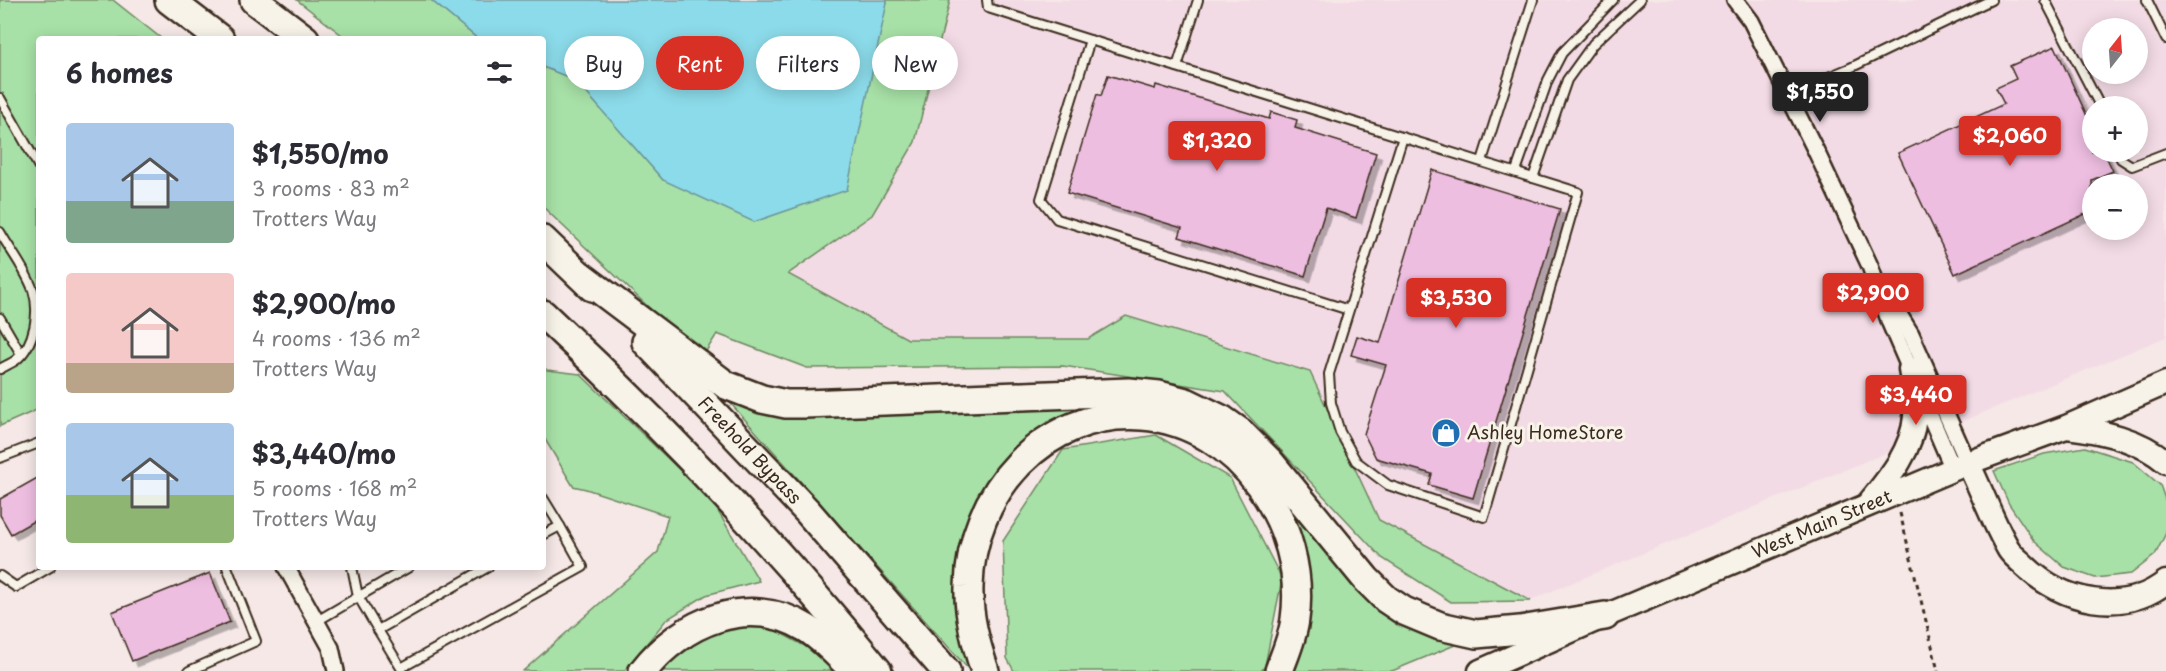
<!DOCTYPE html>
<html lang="en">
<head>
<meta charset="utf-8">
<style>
  :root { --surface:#fff; --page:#f2f2f3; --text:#2b2b33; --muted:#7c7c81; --accent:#d93025 }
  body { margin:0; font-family:"Playpen Sans",sans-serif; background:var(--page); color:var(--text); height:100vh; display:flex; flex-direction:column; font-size:22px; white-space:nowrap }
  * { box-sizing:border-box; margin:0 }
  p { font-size:20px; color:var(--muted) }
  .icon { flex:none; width:33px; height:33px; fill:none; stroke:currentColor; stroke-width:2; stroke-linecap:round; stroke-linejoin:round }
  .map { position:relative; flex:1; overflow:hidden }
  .sheet { position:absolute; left:36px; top:36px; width:510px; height:534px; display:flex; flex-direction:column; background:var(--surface); border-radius:6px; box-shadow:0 3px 15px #0003 }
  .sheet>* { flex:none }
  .banner { position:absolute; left:564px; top:36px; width:570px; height:54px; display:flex; gap:12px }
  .needle { width:39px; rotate:17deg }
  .tools { position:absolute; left:2082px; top:18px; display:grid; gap:12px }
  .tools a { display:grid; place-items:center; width:66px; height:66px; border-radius:50%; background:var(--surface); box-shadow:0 3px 15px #0003; font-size:30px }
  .price { position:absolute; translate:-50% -51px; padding:0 14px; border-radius:6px; background:var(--accent); color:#fff; font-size:20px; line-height:39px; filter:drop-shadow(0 2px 3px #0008) }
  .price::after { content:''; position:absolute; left:50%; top:36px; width:18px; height:14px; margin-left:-9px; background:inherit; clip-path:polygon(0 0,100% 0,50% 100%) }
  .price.on { background:#222; color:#fff }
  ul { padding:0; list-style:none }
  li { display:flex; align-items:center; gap:18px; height:150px; padding:0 30px }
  li span { display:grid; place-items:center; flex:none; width:168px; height:120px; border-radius:6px; color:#555 }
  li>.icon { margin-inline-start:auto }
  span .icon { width:72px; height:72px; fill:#fffc; stroke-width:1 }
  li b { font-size:26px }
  h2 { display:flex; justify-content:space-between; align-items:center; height:72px; padding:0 30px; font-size:26px }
  .chip { padding:0 21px; border-radius:27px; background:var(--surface); box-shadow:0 3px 15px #0003; font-size:21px; line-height:54px }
  .chip.on { background:var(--accent); color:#fff }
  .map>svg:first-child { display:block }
</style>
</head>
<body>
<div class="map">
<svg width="2166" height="671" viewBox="0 0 2166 671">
  <defs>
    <filter id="shadow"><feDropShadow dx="5.5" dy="5.5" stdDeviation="0" flood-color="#0004"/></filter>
  </defs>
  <rect width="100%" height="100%" fill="#f5e8e7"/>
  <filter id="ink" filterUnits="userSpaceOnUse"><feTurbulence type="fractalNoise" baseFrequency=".0167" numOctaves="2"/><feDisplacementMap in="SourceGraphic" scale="12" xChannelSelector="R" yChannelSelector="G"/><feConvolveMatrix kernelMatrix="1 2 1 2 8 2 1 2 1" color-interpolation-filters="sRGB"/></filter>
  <g filter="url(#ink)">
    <!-- built -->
    <path fill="#f3dbe5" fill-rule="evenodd" d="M 950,0 L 2166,0 L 2166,337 L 1528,601 L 1379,520 L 1310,372 L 1126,316 L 1088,339 L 908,339 L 788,274 L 872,215 L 915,142 ZM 2092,28 L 2138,28 L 2138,74 L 2092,74 ZM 2092,106 L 2138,106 L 2138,152 L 2092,152 ZM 2092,184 L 2138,184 L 2138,230 L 2092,230 Z"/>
    <!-- green -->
    <g fill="#a7e1a7" stroke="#718662" stroke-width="1.5">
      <path d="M 0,0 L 113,0 L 162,39 L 39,39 L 39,409 L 0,426 Z"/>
      <path d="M 297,0 L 431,0 L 478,39 L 347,39 Z"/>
      <path d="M 886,0 L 950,0 L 915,142 L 872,215 L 788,274 L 908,339 L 1088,339 L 1126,316 L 1310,372 L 1379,520 L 1531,601 L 1451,602 L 1382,558 L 1225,391 L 1063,366 L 807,368 L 717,334 L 703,356 L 700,356 L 543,207 L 543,67 L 575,79 L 663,180 L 887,3 Z"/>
      <path d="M 543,367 L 547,370 L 580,374 L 712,501 L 759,581 L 706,595 L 666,620 L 624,671 L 523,671 L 658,552 L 668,516 L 586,489 L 573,486 L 543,436 Z"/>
      <path d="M 715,386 L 766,407 L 1123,402 L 1069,414 L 967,527 L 974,671 L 970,671 Z"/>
      <path d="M 1156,435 L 1230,478 L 1282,579 L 1265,666 L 1261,671 L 1014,671 L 1007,658 L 1003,541 L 1063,450 Z"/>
      <path d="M 2085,447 L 2133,462 L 2160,485 L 2166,502 L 2166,533 L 2155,555 L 2131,574 L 2095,578 L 2064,567 L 2034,541 L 2009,504 L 1994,471 L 2044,454 Z"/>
      <path d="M 1279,490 L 1330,546 L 1467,640 L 1392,671 L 1292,671 L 1297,660 L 1310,601 L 1303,542 Z"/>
      <path d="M 758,621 L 816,652 L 835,671 L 656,671 L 662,658 L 722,624 Z"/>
    </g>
    <!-- water -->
    <path fill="#8cdbea" stroke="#6c9498" stroke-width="1.5" d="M 431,0 L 886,0 L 887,3 L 847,190 L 754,222 L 663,180 L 575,80 L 543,67 L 543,39 L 478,39 Z"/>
    <!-- building -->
    <g fill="#eebee1" stroke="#3b2a1e" stroke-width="1.5" filter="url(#shadow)">
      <path d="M 2055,46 L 2092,127 L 2092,152 L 2104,152 L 2113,171 L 2092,180 L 2092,211 L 1955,274 L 1898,153 L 2004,104 L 1996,88 L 2016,79 L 2010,66 Z"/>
      <path d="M 1108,75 L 1155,89 L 1156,85 L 1269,119 L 1271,112 L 1297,120 L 1295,128 L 1376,153 L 1356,218 L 1326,208 L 1305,276 L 1179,237 L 1182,228 L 1067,193 L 1097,94 L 1101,96 Z"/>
      <path d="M 1432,170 L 1560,209 L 1473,498 L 1429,485 L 1432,474 L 1376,458 L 1364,434 L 1386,365 L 1351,355 L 1357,336 L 1380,343 Z"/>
      <path d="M 39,477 L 39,518 L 11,534 L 0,515 L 0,499 Z"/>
      <path d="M 210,573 L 230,622 L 132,661 L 112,612 Z"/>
    </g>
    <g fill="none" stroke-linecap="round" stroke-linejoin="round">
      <!-- service casing -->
      <g stroke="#3b2a1e" stroke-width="12">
        <g id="service">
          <path d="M 987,0 L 988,8 L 1090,40"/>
          <path d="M 2045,0 L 2100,106"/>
          <path d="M 2147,0 L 2166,39"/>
          <path d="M 1177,67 L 1198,0"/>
          <path d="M 1787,94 L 1850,68 L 1991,0"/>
          <path d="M 0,98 L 39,167"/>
          <path d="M 2118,152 L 2121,159 L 2132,166 L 2166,153"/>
          <path d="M 1482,161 L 1533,0"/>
          <path d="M 1516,171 L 1548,80 L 1562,53 L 1613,0"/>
          <path d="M 1533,178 L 1567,80 L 1593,44 L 1640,0"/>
          <path d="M 0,232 C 10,250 26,270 33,290 C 40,311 35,345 16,360 C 12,363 5,366 0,369"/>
          <path d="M 1349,310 L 1057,219 L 1041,199 L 1090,40 L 1578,192 L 1484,517 L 1388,485 L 1356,461 L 1340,432 L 1331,403 L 1329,374 L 1403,137"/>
          <path d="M 0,318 L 21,354"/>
          <path d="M 0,458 L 39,443"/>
          <path d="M 543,498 L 560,526 L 543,535"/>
          <path d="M 352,567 L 358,596 L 378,630 L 488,567"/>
          <path d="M 0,576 L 16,587 L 50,567"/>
          <path d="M 317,621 L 409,567"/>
          <path d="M 378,630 L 401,668 L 583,567 L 560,526"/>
          <path d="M 189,671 L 256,641 L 227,567"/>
        </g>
      </g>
      <!-- minor casing -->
      <g stroke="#3b2a1e" stroke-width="20">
        <g id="minor">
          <path d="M 1735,0 L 1751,21 L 1815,149 L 1870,266 L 1890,323 L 1953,469"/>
          <path d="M 1887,295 L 1911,334 L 1968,463"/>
          <path d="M 286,567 L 331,648 L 336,671"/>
        </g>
      </g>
      <!-- primary casing -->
      <g stroke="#3b2a1e" stroke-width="27">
        <g id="primary">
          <path d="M 2067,427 C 2101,431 2140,439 2166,462"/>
          <path d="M 1968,463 C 1982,491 1993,523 2009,550 C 2013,556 2020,561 2025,566 C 2062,602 2123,616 2166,582"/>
          <path d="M 1868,504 C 1889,478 1912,451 1915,417 C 1916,402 1912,384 1910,369"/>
          <path id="s1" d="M 1480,671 L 1605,616 L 1968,463 L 2066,427 L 2166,383"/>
        </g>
      </g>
      <!-- motorway casing -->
      <g stroke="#3b2a1e" stroke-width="32">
        <g id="motorway">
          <path d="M 169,0 L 220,39"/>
          <path d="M 254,0 L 305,39"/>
          <path d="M 543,240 L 592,287"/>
          <path d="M 580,275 L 726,385 L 762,399 L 786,404 L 805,404 L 1129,392 L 1159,395 L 1186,402 L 1223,420 L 1240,432 L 1270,462 L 1366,579 L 1386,599 L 1404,611 L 1440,626 L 1476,634 L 1520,630 L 1605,616"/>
          <path d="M 543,314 C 662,425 775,544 878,671"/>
          <path id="s2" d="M 646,342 L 808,512 L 946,671"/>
          <path d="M 643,671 C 681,622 748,593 806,628 C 824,639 839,657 855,671"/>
          <path d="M 985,671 C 976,644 968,616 969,587 C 970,493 1044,409 1142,416 C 1239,423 1308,526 1295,619 C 1293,637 1285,654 1279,671"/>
        </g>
      </g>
      <!-- path -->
      <path stroke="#3b2a1e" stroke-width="3" stroke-dasharray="4.5 4.5" stroke-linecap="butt" d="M 1900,513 L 1938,671"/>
      <!-- service -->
      <use href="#service" stroke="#f7f3e8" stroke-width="8"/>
      <!-- minor -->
      <use href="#minor" stroke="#f7f3e8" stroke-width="15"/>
      <!-- primary -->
      <use href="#primary" stroke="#f7f3e8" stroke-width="22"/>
      <!-- motorway -->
      <use href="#motorway" stroke="#f7f3e8" stroke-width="27"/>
    </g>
  </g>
  <!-- icons -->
  <defs>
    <g id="shop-disc" transform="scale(1.5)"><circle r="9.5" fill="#1f6fb2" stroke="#f7f3e8"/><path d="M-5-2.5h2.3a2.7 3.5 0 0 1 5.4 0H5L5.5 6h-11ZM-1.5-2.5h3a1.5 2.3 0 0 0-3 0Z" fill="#fff"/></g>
  </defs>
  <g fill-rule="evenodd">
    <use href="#shop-disc" x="1446" y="433"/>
  </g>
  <g text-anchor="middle" stroke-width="6" stroke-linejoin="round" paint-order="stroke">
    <!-- poi labels -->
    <g font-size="18" fill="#3b2a1e" stroke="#f7f3e8" text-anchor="start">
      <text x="1467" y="439">Ashley HomeStore</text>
    </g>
    <!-- street labels -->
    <g font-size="18" fill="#3b2a1e" stroke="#f7f3e8">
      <text dy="6" stroke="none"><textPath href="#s2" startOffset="150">Freehold Bypass</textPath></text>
      <text dy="6" stroke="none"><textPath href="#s1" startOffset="372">West Main Street</textPath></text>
    </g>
  </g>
</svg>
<div class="tools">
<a><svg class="needle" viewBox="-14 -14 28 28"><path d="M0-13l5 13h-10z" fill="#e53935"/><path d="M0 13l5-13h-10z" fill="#7c7c81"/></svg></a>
<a>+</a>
<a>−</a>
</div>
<b class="price on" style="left:1820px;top:123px">$1,550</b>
<b class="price" style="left:2010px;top:167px">$2,060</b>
<b class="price" style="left:1217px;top:172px">$1,320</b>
<b class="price" style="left:1873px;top:324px">$2,900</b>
<b class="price" style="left:1456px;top:329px">$3,530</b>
<b class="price" style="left:1916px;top:426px">$3,440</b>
<div class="banner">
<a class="chip">Buy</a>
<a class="chip on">Rent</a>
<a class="chip">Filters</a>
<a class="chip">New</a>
</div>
<section class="sheet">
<h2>6 homes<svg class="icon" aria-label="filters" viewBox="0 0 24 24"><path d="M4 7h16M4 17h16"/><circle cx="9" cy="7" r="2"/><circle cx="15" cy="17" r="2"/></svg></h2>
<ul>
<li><span style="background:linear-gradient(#a9c7e8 65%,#7fa58c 0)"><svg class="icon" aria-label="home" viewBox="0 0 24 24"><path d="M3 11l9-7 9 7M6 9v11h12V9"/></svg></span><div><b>$1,550/mo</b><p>3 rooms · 83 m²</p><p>Trotters Way</p></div></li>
<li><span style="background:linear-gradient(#f6c9c9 75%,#b9a48a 0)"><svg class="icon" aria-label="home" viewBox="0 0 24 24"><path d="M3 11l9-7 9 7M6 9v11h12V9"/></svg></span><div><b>$2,900/mo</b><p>4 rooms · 136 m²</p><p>Trotters Way</p></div></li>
<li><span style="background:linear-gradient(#a9c7e8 60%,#8fb573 0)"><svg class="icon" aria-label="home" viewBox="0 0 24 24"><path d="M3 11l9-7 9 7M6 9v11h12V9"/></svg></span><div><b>$3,440/mo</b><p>5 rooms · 168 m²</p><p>Trotters Way</p></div></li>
</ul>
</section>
</div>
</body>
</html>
